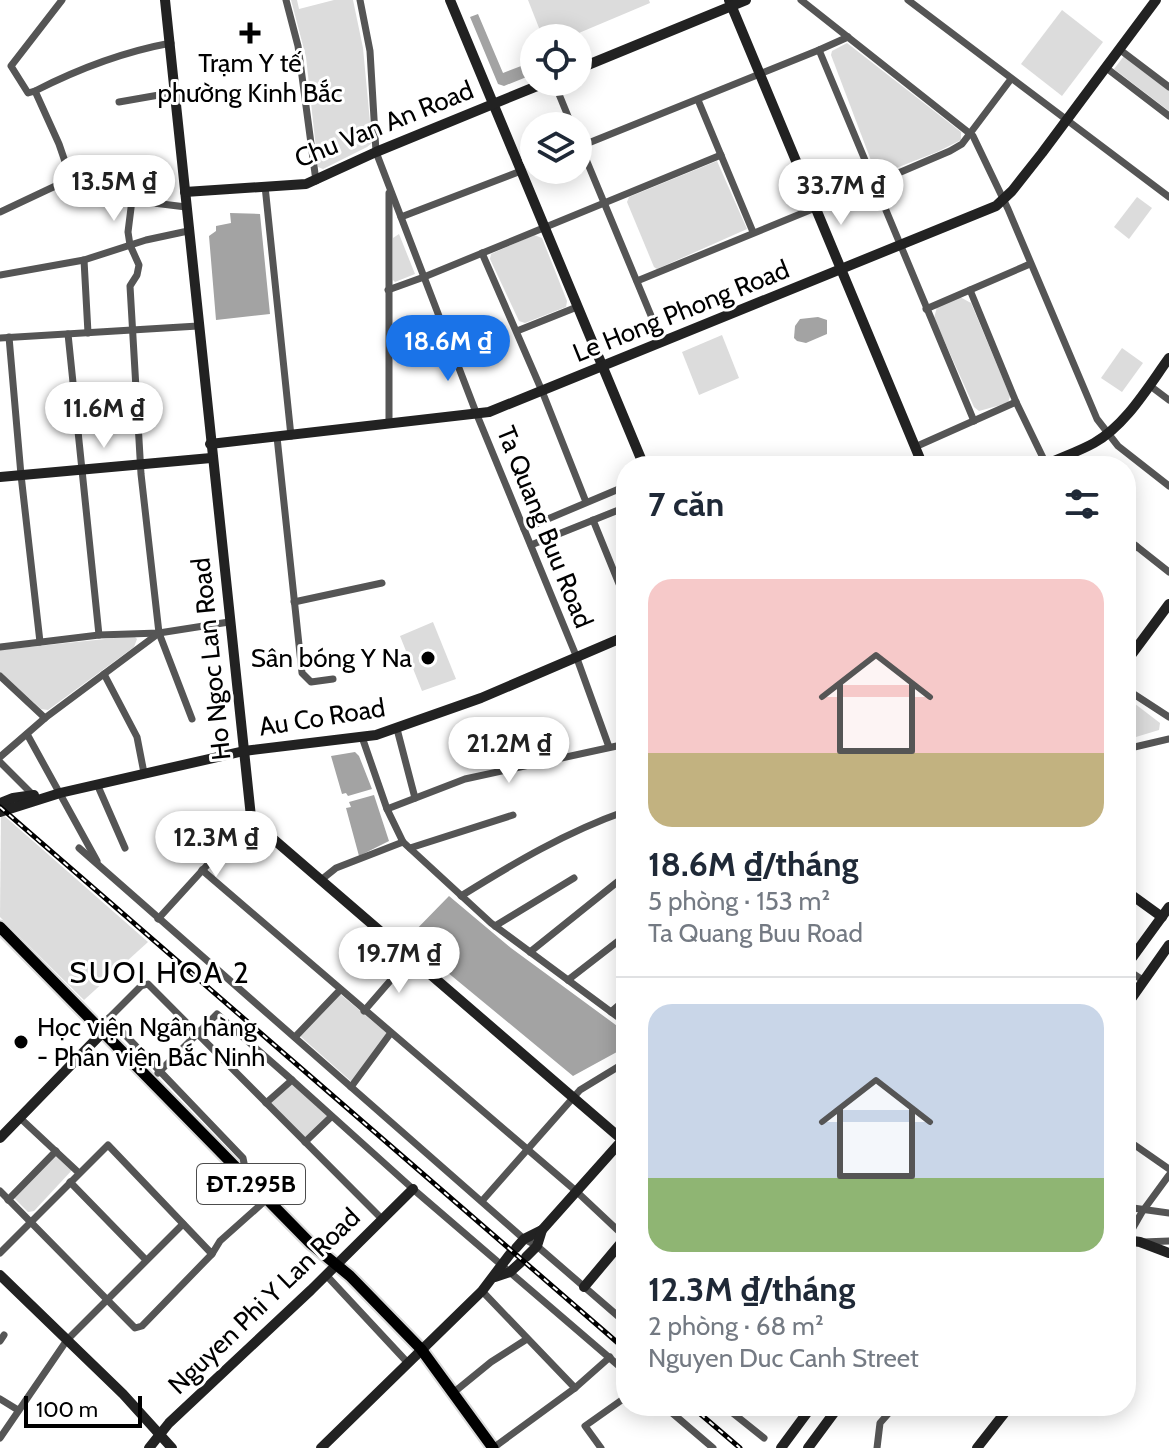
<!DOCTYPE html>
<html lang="vi">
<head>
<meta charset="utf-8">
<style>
  :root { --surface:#fff; --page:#f6f6f7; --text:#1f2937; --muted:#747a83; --line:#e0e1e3; --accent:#1a73e8 }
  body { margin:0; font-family:Cabin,sans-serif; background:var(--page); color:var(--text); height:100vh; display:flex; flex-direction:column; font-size:30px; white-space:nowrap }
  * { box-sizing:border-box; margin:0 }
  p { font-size:26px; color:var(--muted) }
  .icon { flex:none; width:44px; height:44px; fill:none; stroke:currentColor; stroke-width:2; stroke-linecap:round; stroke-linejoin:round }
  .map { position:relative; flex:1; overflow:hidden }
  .details { position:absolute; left:616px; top:456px; width:520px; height:960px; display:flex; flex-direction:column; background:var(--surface); border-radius:32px; box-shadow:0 4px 20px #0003 }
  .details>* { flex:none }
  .controls { position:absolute; left:520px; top:24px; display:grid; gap:16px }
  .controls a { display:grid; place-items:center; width:72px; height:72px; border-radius:50%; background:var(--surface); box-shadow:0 4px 20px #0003; font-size:40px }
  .scale { position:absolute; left:24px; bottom:20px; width:118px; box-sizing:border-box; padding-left:8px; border:4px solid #000; border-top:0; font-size:22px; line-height:28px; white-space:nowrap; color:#000; -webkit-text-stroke:6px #fff; paint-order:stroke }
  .price { position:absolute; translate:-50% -68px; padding:0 18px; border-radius:28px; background:#fff; color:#222; font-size:26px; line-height:52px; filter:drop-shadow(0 2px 4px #0008) }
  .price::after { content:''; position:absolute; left:50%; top:48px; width:24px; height:18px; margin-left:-12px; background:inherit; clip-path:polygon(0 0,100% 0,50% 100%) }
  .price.active { background:var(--accent); color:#fff }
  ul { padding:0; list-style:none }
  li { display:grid; align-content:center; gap:16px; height:424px; padding:0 32px }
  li+li { border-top:2px solid var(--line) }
  li span { display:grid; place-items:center; height:248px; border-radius:24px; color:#555 }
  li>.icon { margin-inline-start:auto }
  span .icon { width:144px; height:144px; fill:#fffc; stroke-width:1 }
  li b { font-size:34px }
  h2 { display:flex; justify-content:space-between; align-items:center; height:96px; padding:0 32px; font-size:34px }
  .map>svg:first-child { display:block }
</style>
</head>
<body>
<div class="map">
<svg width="1169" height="1448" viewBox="0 0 1169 1448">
  <rect width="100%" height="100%" fill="#fff"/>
  <!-- green -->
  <g fill="#dcdcdc">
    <path d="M 291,0 L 297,0 L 299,9 L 334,0 L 353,0 L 363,48 L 372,143 L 367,147 L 323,169 L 318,167 L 306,57 Z"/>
    <path d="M 528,0 L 649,0 L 650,3 L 567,38 L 543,38 Z"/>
    <path d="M 1062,10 L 1103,42 L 1062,96 L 1021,64 Z"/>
    <path d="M 847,43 L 961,132 L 961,140 L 937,152 L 881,174 L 875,171 L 831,55 L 832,51 Z"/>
    <path d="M 1124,56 L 1169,91 L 1169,111 L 1114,69 Z"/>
    <path d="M 717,161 L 747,229 L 657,269 L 654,267 L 627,202 L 629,197 Z"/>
    <path d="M 1137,197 L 1152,208 L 1129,239 L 1114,227 Z"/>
    <path d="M 399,234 L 415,274 L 395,282 L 393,280 L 393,238 Z"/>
    <path d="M 534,235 L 542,238 L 567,301 L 566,307 L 525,323 L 519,321 L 490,259 L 491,254 Z"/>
    <path d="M 960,297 L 971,303 L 1010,396 L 1008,403 L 979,411 L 974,407 L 934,318 L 937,307 Z"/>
    <path d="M 722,335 L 739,378 L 699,395 L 682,352 Z"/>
    <path d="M 1122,348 L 1143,363 L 1122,392 L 1101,378 Z"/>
    <path d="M 433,622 L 456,679 L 422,691 L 400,636 Z"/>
    <path d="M 134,636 L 137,639 L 134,647 L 48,710 L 41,709 L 0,672 L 0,650 Z"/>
    <path d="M 1126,697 L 1160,723 L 1159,730 L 1126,740 Z"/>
    <path d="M 1,813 L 148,942 L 84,1000 L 0,917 Z"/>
    <path d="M 340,994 L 388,1034 L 353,1083 L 300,1036 Z"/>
    <path d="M 292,1083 L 328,1117 L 306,1141 L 269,1103 Z"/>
    <path d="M 55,1154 L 73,1169 L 34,1211 L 28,1212 L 14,1198 Z"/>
  </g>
  <!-- water -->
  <g fill="#a3a3a3">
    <path d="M 478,14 L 503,73 L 529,63 L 534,74 L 504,86 L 498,84 L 470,17 Z"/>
    <path d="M 230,213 L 260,214 L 270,314 L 216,320 L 209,236 L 216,231 L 216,226 L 231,223 Z"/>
    <path d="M 818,317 L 827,320 L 827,334 L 806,343 L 797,341 L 794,338 L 795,326 L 800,319 Z"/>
    <path d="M 355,752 L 359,756 L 372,789 L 348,796 L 346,793 L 342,794 L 331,756 Z"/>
    <path d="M 374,795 L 389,841 L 359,856 L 346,808 L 351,807 L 349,802 Z"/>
    <path d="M 449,896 L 511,948 L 624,1031 L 626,1047 L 573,1076 L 407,939 Z"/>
  </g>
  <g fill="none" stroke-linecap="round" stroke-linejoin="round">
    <!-- primary casing -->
    <g stroke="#dbdbdb" stroke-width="15">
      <path id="primary" d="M 0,927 L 310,1243 L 350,1276 L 421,1349 L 493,1448"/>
    </g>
    <!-- street -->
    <g stroke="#555" stroke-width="7">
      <path d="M 62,0 L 11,66 L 28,93 L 35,91 L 59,144 L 71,179"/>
      <path d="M 286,0 L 298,46 L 316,181"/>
      <path d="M 360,0 L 370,51 L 376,152 L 477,415 L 575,653 L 609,747"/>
      <path d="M 801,0 L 973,136 L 1008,209 L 1097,419 L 1118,446 L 1169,486"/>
      <path d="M 908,0 L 1169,197"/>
      <path d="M 1119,49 L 1169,87"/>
      <path d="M 819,50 L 974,421"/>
      <path d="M 1105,67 L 1169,116"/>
      <path d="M 554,82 L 572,126"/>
      <path d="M 35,91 C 78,69 122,52 171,43"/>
      <path d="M 698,100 L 753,232"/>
      <path d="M 119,102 L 176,92"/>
      <path d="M 578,140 L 662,342"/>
      <path d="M 581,146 L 819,50 L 848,37"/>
      <path d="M 875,183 L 950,151 L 962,144 L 1011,79"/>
      <path d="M 265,186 L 291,436"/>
      <path d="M 132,200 L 128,232 L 130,245 L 139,265 L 137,275 L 130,286 L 141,474 L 159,633 L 192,719"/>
      <path d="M 0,212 L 83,173 L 90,188 L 105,197 L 186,207"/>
      <path d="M 401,217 L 521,171"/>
      <path d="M 482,253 L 542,391 L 586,502"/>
      <path d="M 84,260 L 88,333"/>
      <path d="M 0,275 L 84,260 L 146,240 L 188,231"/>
      <path d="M 637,281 L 815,208"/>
      <path d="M 388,290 L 424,277 L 721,155"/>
      <path d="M 970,290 L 1016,402 L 1047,466"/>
      <path d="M 926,309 L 1030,264"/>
      <path d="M 517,331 L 577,307"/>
      <path d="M 68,334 L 99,635"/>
      <path d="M 9,337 L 21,475 L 40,642"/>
      <path d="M 0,338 L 198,326"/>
      <path d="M 1149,385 L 1169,400"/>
      <path d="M 73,392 L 136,386"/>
      <path d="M 389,424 L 389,193"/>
      <path d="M 277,437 L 302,673 L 311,682 L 333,679"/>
      <path d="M 915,447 L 1016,402"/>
      <path d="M 593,520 L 626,601"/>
      <path d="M 524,529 L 626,486"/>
      <path d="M 1126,538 L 1169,572"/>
      <path d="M 531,545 L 626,507"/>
      <path d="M 1126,558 L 1136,546"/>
      <path d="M 294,602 L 382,583"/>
      <path d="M 0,647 L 99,635 L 159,633 L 229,622"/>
      <path d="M 104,674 L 137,737 L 144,773"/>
      <path d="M 0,676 L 45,718"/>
      <path d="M 1126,689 L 1169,717"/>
      <path d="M 397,729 L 415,798"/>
      <path d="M 27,734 L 97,861"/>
      <path d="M 362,737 L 387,809 L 403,842 L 491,923 L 626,1023"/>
      <path d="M 1126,749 L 1169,739"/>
      <path d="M 0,757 L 45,718 L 159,633"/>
      <path d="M 0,762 L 34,796"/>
      <path d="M 97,784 L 125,848"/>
      <path d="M 387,809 L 465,779 L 626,744"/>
      <path d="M 79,848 L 524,1239 L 537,1246 L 626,1323"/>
      <path d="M 410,848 L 513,815"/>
      <path d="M 202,870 L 576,1191 L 626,1238"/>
      <path d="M 321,880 L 336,868 L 403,842"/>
      <path d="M 461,896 C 514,863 566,832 626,811"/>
      <path d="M 158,919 L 251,817"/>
      <path d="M 495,926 L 574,878"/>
      <path d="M 530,952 L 626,875"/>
      <path d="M 1126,969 L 1144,981"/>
      <path d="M 568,980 L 626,935"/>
      <path d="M 364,1011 L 410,958"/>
      <path d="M 611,1012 L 626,999"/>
      <path d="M 109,1018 L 243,1158 L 245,1168 L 243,1176"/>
      <path d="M 100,1027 L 141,986 L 148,984 L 382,1219"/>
      <path d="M 295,1037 L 340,990"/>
      <path d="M 158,1073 L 217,1014 L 292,1080"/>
      <path d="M 351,1087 L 390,1034"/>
      <path d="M 266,1103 L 292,1080 L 413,1189 L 626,1372"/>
      <path d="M 19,1117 L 79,1173"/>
      <path d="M 1126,1139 L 1169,1169"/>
      <path d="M 305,1142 L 331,1117"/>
      <path d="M 70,1182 L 146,1260"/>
      <path d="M 0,1191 L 135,1328 L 142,1326 L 212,1254"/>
      <path d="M 8,1200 L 56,1151"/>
      <path d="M 482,1201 L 580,1090 L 626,1062"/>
      <path d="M 1126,1207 L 1169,1213"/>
      <path d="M 1126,1240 L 1142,1212 L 1169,1175"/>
      <path d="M 1143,1242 L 1169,1241"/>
      <path d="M 0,1253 L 108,1145 L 212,1254 L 220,1241 L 266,1200"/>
      <path d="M 326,1275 L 407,1362"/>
      <path d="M 482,1291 L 575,1388"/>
      <path d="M 0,1341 L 4,1335"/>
      <path d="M 453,1393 L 491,1362 L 527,1339"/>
      <path d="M 0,1399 L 18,1410"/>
      <path d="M 664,1406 L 713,1448"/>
      <path d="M 724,1406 L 764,1438"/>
      <path d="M 0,1438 L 67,1340 L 183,1224"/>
      <path d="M 493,1448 L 575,1388 L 610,1357"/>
      <path d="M 601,1448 L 585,1426 L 626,1397"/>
      <path d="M 877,1448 L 880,1423 L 895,1406"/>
    </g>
    <!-- secondary -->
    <g stroke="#222" stroke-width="10">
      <path d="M 165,0 L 251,817 L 257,825 L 626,1143"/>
      <path d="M 450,0 L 644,466"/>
      <path d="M 729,0 L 923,466"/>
      <path d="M 578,69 L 746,0"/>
      <path d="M 185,192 L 306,184 L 376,152 L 547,82"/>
      <path d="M 210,444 L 489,412 L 996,206 L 1012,191 L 1042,153 L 1156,0"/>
      <path d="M 1043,466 C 1059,458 1078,452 1094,443 C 1126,425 1148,387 1169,358"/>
      <path d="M 0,477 L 211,458"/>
      <path d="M 1126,662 L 1169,604"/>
      <path d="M 0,803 L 13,798 L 34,795"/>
      <path d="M 0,812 L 60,793 L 244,751 L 376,735 L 481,698 L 626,636"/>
      <path d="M 1126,891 L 1162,917"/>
      <path d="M 1126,966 L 1169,907"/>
      <path d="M 1126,1006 L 1169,945"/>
      <path d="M 0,1138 L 104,1031"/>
      <path d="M 1126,1240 L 1140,1242 L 1169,1253"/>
      <path d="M 516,1248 L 524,1239 L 542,1230 L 625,1137"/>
      <path d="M 526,1257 L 537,1246 L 542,1230"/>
      <path d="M 0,1275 L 123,1394 L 172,1448"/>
      <path d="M 495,1277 L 510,1272 L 521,1262"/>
      <path d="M 584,1287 L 626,1237"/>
      <path d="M 149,1448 L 169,1423 L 311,1290 L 413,1189"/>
      <path d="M 321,1448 L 482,1291 L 510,1254"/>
      <path d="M 781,1448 L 812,1406"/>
      <path d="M 808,1448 L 839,1406"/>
      <path d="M 977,1448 L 1010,1406"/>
    </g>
    <!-- primary -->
    <use href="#primary" stroke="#000" stroke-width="11"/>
    <!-- rail casing -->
    <g stroke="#000" stroke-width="5">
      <g id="rail">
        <path d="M 0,807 L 626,1350"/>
        <path d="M 691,1406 L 740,1448"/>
      </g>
    </g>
    <!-- rail -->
    <use href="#rail" stroke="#fff" stroke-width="2" stroke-dasharray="6" stroke-linecap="butt"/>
  </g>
  <!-- markers -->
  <g fill="#000" stroke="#fff" stroke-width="3">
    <path d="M246 21h8v8h8v8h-8v8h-8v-8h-8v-8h8z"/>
    <circle cx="428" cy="658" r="8"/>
    <circle cx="21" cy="1042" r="8"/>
  </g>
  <g text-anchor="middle" stroke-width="6" stroke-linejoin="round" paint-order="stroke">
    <!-- shield labels -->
    <rect fill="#fff" stroke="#4c4c4c" stroke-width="2" x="197" y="1164" width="108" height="40" rx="6"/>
    <g font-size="24" font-weight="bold" fill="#000">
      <text x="251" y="1192">ĐT.295B</text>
    </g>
    <!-- poi labels -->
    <g font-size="26" fill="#000" stroke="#fff">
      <text x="250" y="72">Trạm Y tế<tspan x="250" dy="30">phường Kinh Bắc</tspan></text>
      <text x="412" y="667" text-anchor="end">Sân bóng Y Na</text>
      <text x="37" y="1036" text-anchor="start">Học viện Ngân hàng<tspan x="37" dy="30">- Phân viện Bắc Ninh</tspan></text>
    </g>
    <!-- street labels -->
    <g font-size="26" fill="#000" stroke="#fff">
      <text transform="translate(384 124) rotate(-22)" y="9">Chu Van An Road</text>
      <text transform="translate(681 311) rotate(-22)" y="9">Le Hong Phong Road</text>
      <text transform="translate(545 527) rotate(68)" y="9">Ta Quang Buu Road</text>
      <text transform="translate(211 659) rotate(-96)" y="9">Ho Ngoc Lan Road</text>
      <text transform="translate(322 717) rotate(-9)" y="9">Au Co Road</text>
      <text transform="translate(264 1301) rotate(-44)" y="9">Nguyen Phi Y Lan Road</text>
    </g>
    <!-- quarter labels -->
    <g font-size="30" letter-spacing="2" fill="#000" stroke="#fff">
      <text x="160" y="983">SUOI HOA 2</text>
    </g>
  </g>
</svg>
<div class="controls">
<a><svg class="icon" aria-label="locate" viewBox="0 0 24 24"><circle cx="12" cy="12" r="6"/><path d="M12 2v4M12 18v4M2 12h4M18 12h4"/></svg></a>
<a><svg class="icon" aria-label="layers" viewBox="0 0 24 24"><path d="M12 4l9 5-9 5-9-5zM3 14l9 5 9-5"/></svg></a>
</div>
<div class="scale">100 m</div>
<b class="price" style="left:114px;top:223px">13.5M ₫</b>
<b class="price" style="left:841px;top:227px">33.7M ₫</b>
<b class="price active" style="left:448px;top:383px">18.6M ₫</b>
<b class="price" style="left:104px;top:450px">11.6M ₫</b>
<b class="price" style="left:509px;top:785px">21.2M ₫</b>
<b class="price" style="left:216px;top:879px">12.3M ₫</b>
<b class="price" style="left:399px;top:995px">19.7M ₫</b>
<section class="details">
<h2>7 căn<svg class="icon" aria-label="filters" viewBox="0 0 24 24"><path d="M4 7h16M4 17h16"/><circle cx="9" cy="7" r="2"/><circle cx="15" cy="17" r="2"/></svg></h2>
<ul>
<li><span style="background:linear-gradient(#f6c9c9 70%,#c2b280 0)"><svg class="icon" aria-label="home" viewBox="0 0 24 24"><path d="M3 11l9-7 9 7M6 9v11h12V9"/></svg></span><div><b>18.6M ₫/tháng</b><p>5 phòng · 153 m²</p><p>Ta Quang Buu Road</p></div></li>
<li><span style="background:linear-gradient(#c9d6e8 70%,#8fb573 0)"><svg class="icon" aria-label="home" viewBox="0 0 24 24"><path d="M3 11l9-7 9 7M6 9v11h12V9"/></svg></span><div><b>12.3M ₫/tháng</b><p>2 phòng · 68 m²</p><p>Nguyen Duc Canh Street</p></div></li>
</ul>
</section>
</div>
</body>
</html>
